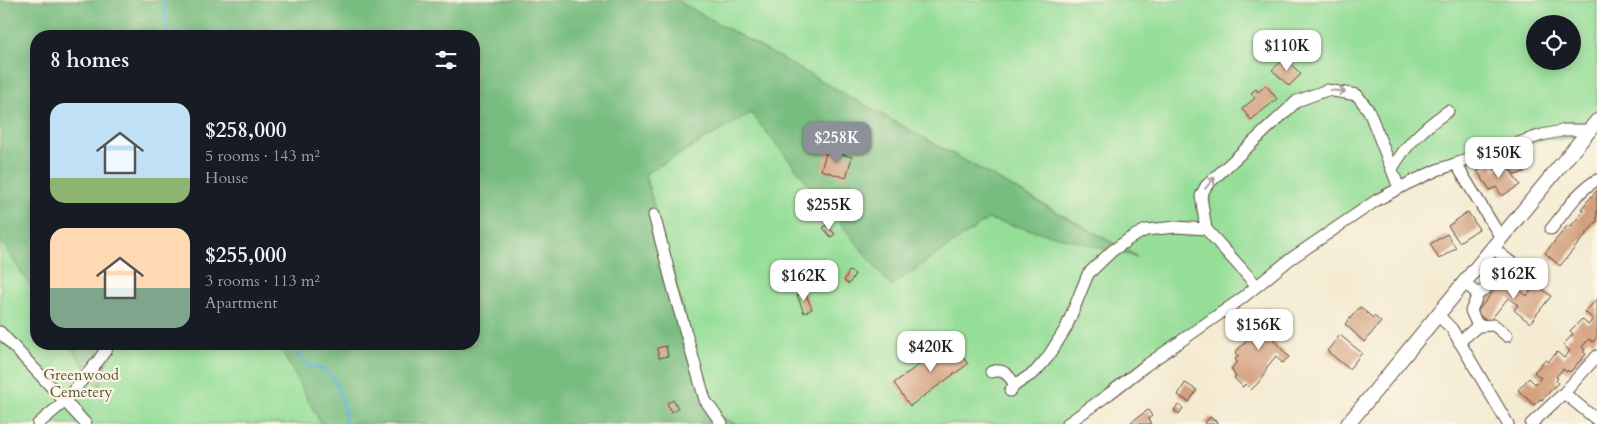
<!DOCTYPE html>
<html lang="en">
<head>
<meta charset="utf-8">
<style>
  :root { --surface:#171b24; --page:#20242c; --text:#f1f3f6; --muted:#9ea1a6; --accent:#8c9099 }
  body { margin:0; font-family:Cardo,serif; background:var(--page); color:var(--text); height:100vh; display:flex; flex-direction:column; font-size:19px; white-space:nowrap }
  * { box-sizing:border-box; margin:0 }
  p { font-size:16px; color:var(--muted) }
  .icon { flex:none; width:28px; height:28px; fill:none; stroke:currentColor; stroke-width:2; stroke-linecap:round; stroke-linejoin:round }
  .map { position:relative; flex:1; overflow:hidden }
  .side { position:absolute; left:30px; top:30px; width:450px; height:320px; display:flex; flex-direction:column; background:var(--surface); border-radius:20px; box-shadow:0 2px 12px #0003 }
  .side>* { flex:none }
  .buttons { position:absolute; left:1526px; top:15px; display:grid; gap:10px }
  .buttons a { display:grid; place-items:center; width:55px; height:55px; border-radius:50%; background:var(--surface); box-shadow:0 2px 12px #0003; font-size:25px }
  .price { position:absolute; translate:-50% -42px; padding:0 11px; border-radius:10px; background:#fff; color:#222; font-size:16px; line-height:32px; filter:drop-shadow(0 1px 2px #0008) }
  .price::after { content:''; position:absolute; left:50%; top:30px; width:15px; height:11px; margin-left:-8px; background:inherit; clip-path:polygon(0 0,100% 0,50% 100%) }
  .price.on { background:var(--accent); color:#fff }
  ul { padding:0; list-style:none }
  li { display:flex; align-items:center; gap:15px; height:125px; padding:0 20px }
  li span { display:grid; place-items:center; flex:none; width:140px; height:100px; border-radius:15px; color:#555 }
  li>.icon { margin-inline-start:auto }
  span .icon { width:60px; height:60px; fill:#fffc; stroke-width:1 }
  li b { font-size:21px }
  h2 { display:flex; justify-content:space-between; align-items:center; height:60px; padding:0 20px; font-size:21px }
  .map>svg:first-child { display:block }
</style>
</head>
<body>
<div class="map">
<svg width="1597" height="424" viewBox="0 0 1597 424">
  <rect width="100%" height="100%" fill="#fcf5e5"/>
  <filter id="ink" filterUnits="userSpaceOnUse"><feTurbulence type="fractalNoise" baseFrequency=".02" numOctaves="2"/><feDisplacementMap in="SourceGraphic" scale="10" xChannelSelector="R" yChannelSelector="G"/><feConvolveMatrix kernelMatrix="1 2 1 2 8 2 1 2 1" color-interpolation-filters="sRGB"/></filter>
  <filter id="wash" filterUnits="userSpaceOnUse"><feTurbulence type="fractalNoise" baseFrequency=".0096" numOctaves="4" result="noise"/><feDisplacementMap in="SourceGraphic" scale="20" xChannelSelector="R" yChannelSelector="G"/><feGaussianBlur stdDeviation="1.12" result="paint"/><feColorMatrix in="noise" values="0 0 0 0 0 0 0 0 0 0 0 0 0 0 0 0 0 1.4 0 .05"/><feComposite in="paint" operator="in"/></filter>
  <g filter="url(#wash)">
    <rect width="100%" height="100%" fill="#f4ebd2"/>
    <!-- green -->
    <g fill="#95de98" stroke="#68845b" fill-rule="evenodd">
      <path d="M 0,0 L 36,36 L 36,344 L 433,344 L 531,424 L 0,424 Z"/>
      <path d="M 676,0 L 1597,0 L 1597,131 L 1580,138 L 1541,140 L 1411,180 L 1340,225 L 1071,424 L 736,424 L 712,412 L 645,174 L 751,113 L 891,286 L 988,219 L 1135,255 ZM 1535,24 L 1572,24 L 1572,61 L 1535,61 Z"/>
    </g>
    <!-- forest -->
    <g fill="#78bd80" stroke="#5a744f">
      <path d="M 0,0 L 676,0 L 1137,257 L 988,219 L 891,286 L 751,113 L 645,174 L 712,412 L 736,424 L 321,424 L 278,344 L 474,344 L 474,36 L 36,36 L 36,294 L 0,240 Z"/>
      <path d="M 69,344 L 113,344 L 99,388 Z"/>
    </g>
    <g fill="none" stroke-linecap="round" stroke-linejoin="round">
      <!-- stream -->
      <g stroke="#55afd3" stroke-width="3">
        <path d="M 164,0 L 165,22 L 169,36"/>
        <path d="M 290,344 C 295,350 301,360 307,365 C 311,368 318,367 322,369 C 338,375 346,409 345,424"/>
      </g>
    </g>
    <g id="blocks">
      <!-- building -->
      <g fill="#d3a07f">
        <path d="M 1285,58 L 1301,74 L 1289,86 L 1272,70 Z"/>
        <path d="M 1266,85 L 1277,99 L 1251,120 L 1242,109 L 1255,98 L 1251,93 L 1256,89 L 1258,92 Z"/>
        <path d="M 827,150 L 852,157 L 846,178 L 821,170 Z"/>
        <path d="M 1524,156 L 1527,168 L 1524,172 L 1515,175 L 1511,169 L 1509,161 Z"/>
        <path d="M 1505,163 L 1520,185 L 1502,196 L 1496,187 L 1490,190 L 1477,171 L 1492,165 L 1495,170 Z"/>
        <path d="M 1597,190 L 1597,221 L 1560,266 L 1545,253 L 1568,225 L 1570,227 L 1584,211 L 1581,209 Z"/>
        <path d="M 1468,212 L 1479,229 L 1459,242 L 1448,226 Z"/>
        <path d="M 826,225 L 835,234 L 831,237 L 823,228 Z"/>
        <path d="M 1447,234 L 1456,248 L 1439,259 L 1430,244 Z"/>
        <path d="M 849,271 L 855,274 L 849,284 L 844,281 Z"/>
        <path d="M 1508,273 L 1520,282 L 1516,287 L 1527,296 L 1536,284 L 1551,296 L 1530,323 L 1514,310 L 1518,305 L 1508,298 L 1489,322 L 1476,313 Z"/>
        <path d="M 821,280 L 823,284 L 812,289 L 810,286 Z"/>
        <path d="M 805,292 L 812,309 L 804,313 L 797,295 Z"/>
        <path d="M 1597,299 L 1597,337 L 1593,342 L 1589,339 L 1582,347 L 1585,350 L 1583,352 L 1586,354 L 1570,372 L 1568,370 L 1567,372 L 1563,369 L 1556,377 L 1558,378 L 1556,381 L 1558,383 L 1542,400 L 1540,399 L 1534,405 L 1518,390 L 1529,378 L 1535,384 L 1541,378 L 1534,372 L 1545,360 L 1548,362 L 1557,352 L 1564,358 L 1570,351 L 1563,345 L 1573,334 L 1570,331 L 1582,319 L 1588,325 L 1593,319 L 1585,312 Z"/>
        <path d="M 1360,307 L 1373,318 L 1374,316 L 1381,322 L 1364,342 L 1345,324 Z"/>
        <path d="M 1264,308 L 1281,312 L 1274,341 L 1289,357 L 1282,363 L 1276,356 L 1267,367 L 1263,378 L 1251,390 L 1245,384 L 1243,387 L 1234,378 L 1236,377 L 1231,369 L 1237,362 L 1235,359 L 1239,356 L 1235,353 L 1248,339 L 1245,336 L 1251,330 L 1254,333 L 1258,329 Z"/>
        <path d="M 1340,335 L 1362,353 L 1349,369 L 1327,351 Z"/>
        <path d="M 951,341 L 968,364 L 910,406 L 894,383 Z"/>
        <path d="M 666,346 L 668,356 L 659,358 L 657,348 Z"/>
        <path d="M 1185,383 L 1197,390 L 1189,402 L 1178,395 Z"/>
        <path d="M 674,400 L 678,409 L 671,412 L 667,403 Z"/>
        <path d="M 1178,405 L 1183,408 L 1179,414 L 1174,410 Z"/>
        <path d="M 1148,410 L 1152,416 L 1148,419 L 1151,424 L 1133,424 L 1131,422 Z"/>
        <path d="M 1210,417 L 1219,424 L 1204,424 Z"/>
      </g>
    </g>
  </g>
  <g filter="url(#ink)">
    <use href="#blocks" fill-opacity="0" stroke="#574739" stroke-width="1"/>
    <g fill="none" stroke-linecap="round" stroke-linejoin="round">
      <!-- minor casing -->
      <g stroke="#574739" stroke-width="13">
        <g id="minor">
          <path d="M 1456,164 L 1501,238"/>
          <path d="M 1392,169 C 1405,145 1426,126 1448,111"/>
          <path d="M 654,215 L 675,295 L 705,400 L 722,424"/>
          <path d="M 1206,229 L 1201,196 L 1206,186 L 1297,101 L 1327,90 L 1357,95 L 1369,111 L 1399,188"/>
          <path d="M 1551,229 C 1565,212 1578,190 1597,180"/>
          <path d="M 1508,260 L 1526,274"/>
          <path d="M 1478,294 L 1485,289 L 1508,260 L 1493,248"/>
          <path d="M 1438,315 L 1452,329 L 1508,424"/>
          <path d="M 1478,326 L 1494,325 L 1507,336"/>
          <path d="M 0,332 L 86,424"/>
          <path d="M 1459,342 L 1478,326 L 1471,311 L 1478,294 L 1464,283"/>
          <path d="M 991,372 C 1003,368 1009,375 1015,385"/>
          <path d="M 1010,391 L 1015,385 L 1035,372 L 1048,357 L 1066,328 L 1088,274 L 1112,251 L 1132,237 L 1146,230 L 1176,227 L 1206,229 L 1257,286"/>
          <path d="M 1564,393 L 1597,420"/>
          <path d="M 38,424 L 64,402 L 98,361 L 110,344"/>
          <path d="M 1067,424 L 1109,394 L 1145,366 L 1241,299 L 1289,260 L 1377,200 L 1409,183 L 1437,170 L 1542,135 L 1566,130 L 1590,130"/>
          <path d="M 1531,424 L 1564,393 L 1597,356"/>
        </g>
      </g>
      <!-- major casing -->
      <g stroke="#574739" stroke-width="16">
        <path id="major" d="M 1348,424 L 1597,121"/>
      </g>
      <!-- minor -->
      <use href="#minor" stroke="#fff" stroke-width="11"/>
      <!-- major -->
      <use href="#major" stroke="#fff" stroke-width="14"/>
    </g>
    <!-- one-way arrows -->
    <defs><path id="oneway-shaft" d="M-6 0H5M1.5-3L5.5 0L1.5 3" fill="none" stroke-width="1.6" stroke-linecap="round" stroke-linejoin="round" transform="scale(1.25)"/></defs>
    <g stroke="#a79f9a">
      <use href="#oneway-shaft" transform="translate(1338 91) rotate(7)"/>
      <use href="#oneway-shaft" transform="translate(1210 183) rotate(-49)"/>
    </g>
  </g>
  <g text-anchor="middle" stroke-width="4.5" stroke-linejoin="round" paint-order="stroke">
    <!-- park labels -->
    <g font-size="15" fill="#52573c" stroke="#fcf5e5">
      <text x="81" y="380">Greenwood<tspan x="81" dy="17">Cemetery</tspan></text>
    </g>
  </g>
</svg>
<div class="buttons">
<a><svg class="icon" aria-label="locate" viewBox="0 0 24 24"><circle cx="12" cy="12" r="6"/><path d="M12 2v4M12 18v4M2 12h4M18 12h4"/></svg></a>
</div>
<b class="price" style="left:1287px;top:72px">$110K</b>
<b class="price on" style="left:837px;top:164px">$258K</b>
<b class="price" style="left:1499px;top:179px">$150K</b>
<b class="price" style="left:829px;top:231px">$255K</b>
<b class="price" style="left:1514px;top:300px">$162K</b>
<b class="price" style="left:804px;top:302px">$162K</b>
<b class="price" style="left:1259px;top:351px">$156K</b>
<b class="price" style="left:931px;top:373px">$420K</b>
<section class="side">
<h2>8 homes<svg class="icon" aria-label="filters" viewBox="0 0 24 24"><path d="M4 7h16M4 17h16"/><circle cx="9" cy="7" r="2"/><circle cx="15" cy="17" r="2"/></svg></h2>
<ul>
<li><span style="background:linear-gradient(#bfe0f5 75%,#8fb573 0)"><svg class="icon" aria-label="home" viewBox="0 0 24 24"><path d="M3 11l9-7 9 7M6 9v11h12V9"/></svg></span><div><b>$258,000</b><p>5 rooms · 143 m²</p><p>House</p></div></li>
<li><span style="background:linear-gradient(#ffd9b3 60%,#7fa58c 0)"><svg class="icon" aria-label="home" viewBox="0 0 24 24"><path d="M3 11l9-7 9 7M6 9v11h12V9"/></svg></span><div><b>$255,000</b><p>3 rooms · 113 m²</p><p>Apartment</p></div></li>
</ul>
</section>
</div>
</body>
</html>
